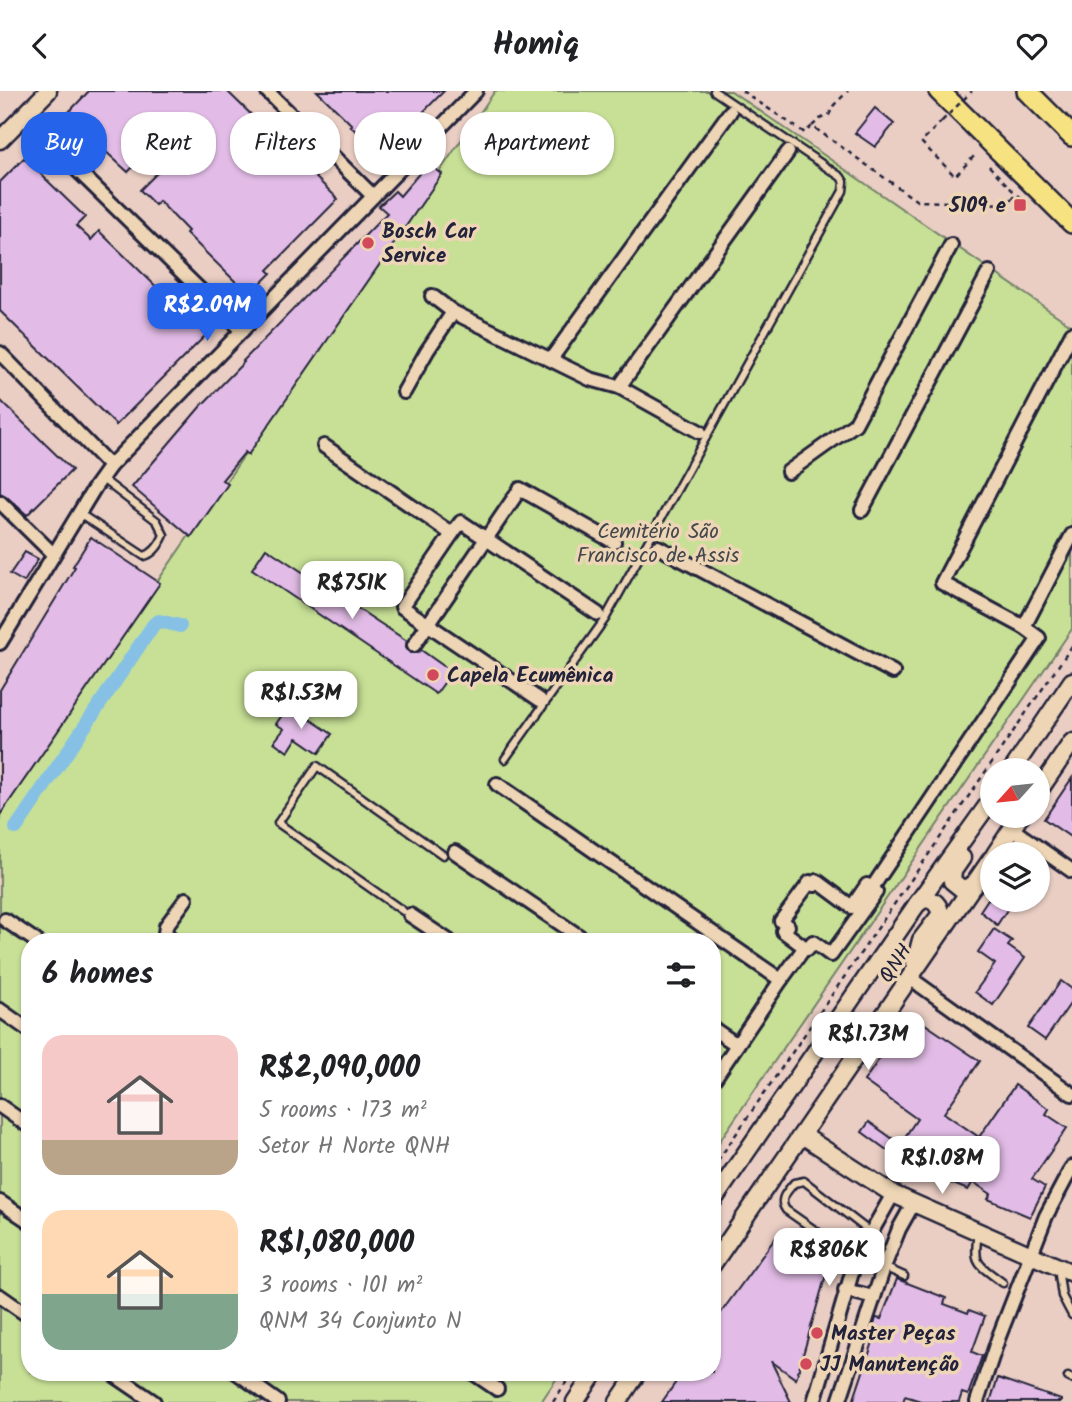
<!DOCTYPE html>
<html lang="en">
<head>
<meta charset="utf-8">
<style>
  :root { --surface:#fff; --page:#f6f6f6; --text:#202124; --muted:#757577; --accent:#2563eb }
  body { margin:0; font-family:Kalam,sans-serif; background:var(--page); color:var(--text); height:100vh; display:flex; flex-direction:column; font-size:26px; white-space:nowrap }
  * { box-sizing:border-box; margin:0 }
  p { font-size:23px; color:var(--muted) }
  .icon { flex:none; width:38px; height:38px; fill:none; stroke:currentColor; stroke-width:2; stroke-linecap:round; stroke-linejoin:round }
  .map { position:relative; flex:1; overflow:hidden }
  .sheet { position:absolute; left:21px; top:842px; width:700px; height:448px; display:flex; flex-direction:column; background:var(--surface); border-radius:28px; box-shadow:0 2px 5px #0004 }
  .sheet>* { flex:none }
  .banner { position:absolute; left:21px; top:21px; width:700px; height:63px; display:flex; gap:14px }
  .needle { width:46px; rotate:243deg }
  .controls { position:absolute; left:980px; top:667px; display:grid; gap:14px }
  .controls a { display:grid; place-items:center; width:70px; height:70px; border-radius:50%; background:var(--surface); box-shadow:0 2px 5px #0004; font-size:35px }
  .price { position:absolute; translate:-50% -60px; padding:0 16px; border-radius:14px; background:#fff; color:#222; font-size:23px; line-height:46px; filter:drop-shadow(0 2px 4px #0008) }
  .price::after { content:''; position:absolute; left:50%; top:42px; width:21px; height:16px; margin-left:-10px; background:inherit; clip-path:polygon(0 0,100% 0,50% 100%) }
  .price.on { background:var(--accent); color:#fff }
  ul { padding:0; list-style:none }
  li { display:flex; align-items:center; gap:21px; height:175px; padding:0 21px }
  li span { display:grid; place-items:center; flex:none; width:196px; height:140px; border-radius:21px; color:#555 }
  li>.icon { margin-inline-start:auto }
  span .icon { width:84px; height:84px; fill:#fffc; stroke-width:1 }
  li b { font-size:30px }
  h2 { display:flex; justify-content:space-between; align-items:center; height:84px; padding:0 21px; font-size:30px }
  .tag { padding:0 24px; border-radius:28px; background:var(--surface); box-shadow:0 2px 5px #0004; font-size:24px; line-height:63px }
  .tag.on { background:var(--accent); color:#fff }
  header { display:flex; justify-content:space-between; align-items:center; height:91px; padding:0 21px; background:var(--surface); font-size:32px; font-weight:800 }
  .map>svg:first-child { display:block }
</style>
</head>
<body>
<header><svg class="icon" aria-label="back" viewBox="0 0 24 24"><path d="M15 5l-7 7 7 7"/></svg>Homiq<svg class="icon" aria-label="heart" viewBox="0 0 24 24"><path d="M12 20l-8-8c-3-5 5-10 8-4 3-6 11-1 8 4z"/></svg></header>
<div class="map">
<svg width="1072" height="1311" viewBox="0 0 1072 1311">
  <rect width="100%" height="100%" fill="#eacec4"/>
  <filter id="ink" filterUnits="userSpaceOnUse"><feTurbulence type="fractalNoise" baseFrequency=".0143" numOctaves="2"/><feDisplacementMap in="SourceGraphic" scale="14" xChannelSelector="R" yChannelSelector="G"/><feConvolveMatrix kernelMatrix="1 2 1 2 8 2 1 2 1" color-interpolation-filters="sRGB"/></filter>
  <g filter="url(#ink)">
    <!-- green -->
    <path fill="#c7e096" stroke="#748168" stroke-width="2" d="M 495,0 L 731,0 L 1072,235 L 1072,538 L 712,1061 L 712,850 L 30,850 L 30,1281 L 561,1281 L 541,1311 L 0,1311 L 0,719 Z"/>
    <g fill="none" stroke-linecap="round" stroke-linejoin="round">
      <!-- canal -->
      <path stroke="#86c1e5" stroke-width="14" d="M 16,737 L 154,533 L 159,530 L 180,535"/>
    </g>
    <!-- building -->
    <g fill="#e2bce6" stroke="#22223b" stroke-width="2">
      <path d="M 89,0 L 227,0 L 338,108 L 268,179 L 271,182 L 249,204 L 186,142 L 188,140 L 159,110 L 155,114 L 140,99 L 157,82 L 142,67 L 128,81 L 66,24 Z"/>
      <path d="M 317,0 L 444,0 L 382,63 L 350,35 L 352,34 Z"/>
      <path d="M 875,17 L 894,33 L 875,56 L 855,42 Z"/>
      <path d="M 24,67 L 85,126 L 76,135 L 91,149 L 99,140 L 206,244 L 116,334 L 0,220 L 0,91 Z"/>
      <path d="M 428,72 L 442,83 L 248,364 L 245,361 L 222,389 L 228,393 L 191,446 L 132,396 L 200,316 L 244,271 L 243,270 L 387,122 L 379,115 L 395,100 L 400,105 Z"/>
      <path d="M 0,309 L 72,379 L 27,424 L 6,405 L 0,402 Z"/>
      <path d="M 91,446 L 160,492 L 0,724 L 0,599 L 75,476 L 73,475 Z"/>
      <path d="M 266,457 L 407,550 L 406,557 L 410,562 L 417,562 L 421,559 L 452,581 L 436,603 L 252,478 Z"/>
      <path d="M 25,461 L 38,468 L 24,491 L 10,483 Z"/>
      <path d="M 289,614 L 332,643 L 319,662 L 297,647 L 288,661 L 274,651 L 284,638 L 276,633 Z"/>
      <path d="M 1072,687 L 1072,747 L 1044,728 Z"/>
      <path d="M 988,808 L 1014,808 L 997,834 L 980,820 Z"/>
      <path d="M 994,838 L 1012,850 L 1008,855 L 1025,867 L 993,914 L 975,901 L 995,873 L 978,861 Z"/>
      <path d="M 1061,890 L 1072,898 L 1072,910 L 1045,949 L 1028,937 Z"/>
      <path d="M 910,923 L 980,970 L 944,1022 L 979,1046 L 1015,994 L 1049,1018 L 1046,1023 L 1067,1037 L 1032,1088 L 1045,1096 L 1030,1126 L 988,1108 L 991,1103 L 973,1091 L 968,1099 L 909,1075 L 862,1041 L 869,1031 L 900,1053 L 917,1028 L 864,990 Z"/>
      <path d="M 776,1146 L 827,1180 L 796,1288 L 771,1270 L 791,1311 L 662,1311 L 683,1281 L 712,1281 L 712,1234 Z"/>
      <path d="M 897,1188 L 946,1207 L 944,1213 L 968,1222 L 969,1219 L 985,1225 L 972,1261 L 982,1265 L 968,1304 L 962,1302 L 959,1311 L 924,1311 L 905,1305 L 903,1311 L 853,1311 L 876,1242 L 872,1241 L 876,1227 L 881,1228 Z"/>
      <path d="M 998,1287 L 1061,1309 L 1061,1311 L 990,1311 Z"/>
    </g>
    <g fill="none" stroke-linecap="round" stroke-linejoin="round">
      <!-- service casing -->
      <g stroke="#22223b" stroke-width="11">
        <g id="service">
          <path d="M 79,422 L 144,465 C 153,463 160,453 164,444 L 157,430 L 101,387"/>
          <path d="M 505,668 L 605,528 L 843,100 L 844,91 L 841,86 L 714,0"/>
          <path d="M 403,820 L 278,732 L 317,675 L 443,764"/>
          <path d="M 978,1141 C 973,1175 977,1172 1003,1192"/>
          <path d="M 856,1168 L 786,1119 C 778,1108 787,1101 794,1092 L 804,1090 L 870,1141"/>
          <path d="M 884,1176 L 904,1185"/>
          <path d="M 1058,1177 L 1062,1205 L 1072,1224"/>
          <path d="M 1068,1286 L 1072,1288"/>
        </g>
      </g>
      <!-- minor casing -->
      <g stroke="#22223b" stroke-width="18">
        <g id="minor">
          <path d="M 267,0 L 373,105"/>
          <path d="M 23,26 L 242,240"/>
          <path d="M 432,205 L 453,221 L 590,288 L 619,296 L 700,341"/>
          <path d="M 0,262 L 110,375"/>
          <path d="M 551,268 L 730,21"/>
          <path d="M 619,296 L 788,61"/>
          <path d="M 404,301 L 427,260 L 453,221"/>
          <path d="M 324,355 L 452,443 L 461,431 L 598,523"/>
          <path d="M 788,381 L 855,333 L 951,154"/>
          <path d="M 0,411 L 53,463"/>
          <path d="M 862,419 L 989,181"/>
          <path d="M 452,443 L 402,516 L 540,609"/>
          <path d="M 658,456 L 893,581"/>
          <path d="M 1024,536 L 1072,444"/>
          <path d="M 0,552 L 95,396 L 110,375 L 476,0"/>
          <path d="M 414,554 L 520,398 L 614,451"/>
          <path d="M 497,693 L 781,889"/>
          <path d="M 1012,738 L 1072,780"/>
          <path d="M 455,761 L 586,850"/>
          <path d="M 817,790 L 852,816 L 867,794 L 876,801 L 831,864 L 813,851 L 807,858 L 783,840 L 788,835 L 781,830 L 810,791 L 815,794 Z"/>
          <path d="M 872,797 L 1039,547 L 1024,536 L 942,492 L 1072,242"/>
          <path d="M 410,824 L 449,850"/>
          <path d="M 5,829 L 36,850"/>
          <path d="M 174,850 L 165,842 L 166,835 L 186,808"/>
          <path d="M 910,887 L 1072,1003"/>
          <path d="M 0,919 L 30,940"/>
          <path d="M 712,937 L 737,954"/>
          <path d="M 712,991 L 781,889 L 805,856"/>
          <path d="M 0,1015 L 30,1036"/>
          <path d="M 0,1111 L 30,1131"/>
          <path d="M 845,1199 L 874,1206"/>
          <path d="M 0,1205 L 30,1226"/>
          <path d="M 110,1281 L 154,1311"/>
          <path d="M 236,1281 L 278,1311"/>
          <path d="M 472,1281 L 497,1298"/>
          <path d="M 814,1311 L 856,1168 L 893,1103"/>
          <path d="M 839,1311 L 884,1176 L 899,1138 L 913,1113"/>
          <path d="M 977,1311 L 998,1248 L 1046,1125 L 1072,1076"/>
        </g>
      </g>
      <!-- tertiary casing -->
      <g stroke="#22223b" stroke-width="21">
        <g id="tertiary">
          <path d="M 0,49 L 48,0"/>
          <path d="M 1012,679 L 1072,590"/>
          <path d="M 1038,701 L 1072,651"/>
          <path d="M 995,763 L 1021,724"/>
          <path d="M 962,767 L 953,780 L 952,790 L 962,798 L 974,794"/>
          <path d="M 915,872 L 921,849 L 940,824 C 940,814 934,808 924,808 L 917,813"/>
          <path d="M 802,1044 L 893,1103 L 1072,1182"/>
          <path d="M 712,1111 L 917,813 L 992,708"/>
          <path d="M 712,1174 L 992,767"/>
          <path d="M 575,1311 L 595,1281"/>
          <path d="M 618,1311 L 638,1281"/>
        </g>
      </g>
      <!-- primary casing -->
      <g stroke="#22223b" stroke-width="24">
        <g id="primary">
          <path d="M 939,0 L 1072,132"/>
          <path d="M 1027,0 L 1072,45"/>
        </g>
      </g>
      <!-- path -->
      <g stroke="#22223b" stroke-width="2.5" stroke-dasharray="5 5" stroke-linecap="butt">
        <path d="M 742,0 L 805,42 L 812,35 L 917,110 L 1006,113 L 1017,103 L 1028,113"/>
        <path d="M 942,30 L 921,51 L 955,85 L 977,62"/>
        <path d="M 812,35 L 820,28 L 829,24 L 834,14 L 848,0"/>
        <path d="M 989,75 L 1016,103"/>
        <path d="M 712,1078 L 1072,555"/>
        <path d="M 553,1311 L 573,1281"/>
      </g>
      <!-- service -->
      <use href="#service" stroke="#edd5b5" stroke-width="6"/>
      <!-- minor -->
      <use href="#minor" stroke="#edd5b5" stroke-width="12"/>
      <!-- tertiary -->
      <use href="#tertiary" stroke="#edd5b5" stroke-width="16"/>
      <!-- primary -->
      <use href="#primary" stroke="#f7e281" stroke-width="19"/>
      <!-- path-bridge -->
      <path stroke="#22223b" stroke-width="2.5" stroke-dasharray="5 5" stroke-linecap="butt" d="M 942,30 L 972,0"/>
    </g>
  </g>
  <!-- markers -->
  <g fill="#d1495b" stroke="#edd5b5" stroke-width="2.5">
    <rect x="1013" y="107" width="14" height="14" rx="3.5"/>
    <circle cx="368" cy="152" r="7"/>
    <circle cx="433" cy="584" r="7"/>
    <circle cx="817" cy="1242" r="7"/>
    <circle cx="806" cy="1273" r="7"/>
  </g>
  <g text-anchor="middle" stroke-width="7" stroke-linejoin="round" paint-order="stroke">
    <!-- poi labels -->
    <g font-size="21" font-weight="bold" fill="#22223b" stroke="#edd5b5" text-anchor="start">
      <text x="1006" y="121" text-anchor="end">5109 e</text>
      <text x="382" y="147">Bosch Car<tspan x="382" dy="24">Service</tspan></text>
      <text x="447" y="591">Capela Ecumênica</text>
      <text x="831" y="1249">Master Peças</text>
      <text x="820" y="1280">JJ Manutenção</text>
    </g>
    <!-- park labels -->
    <g font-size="21" fill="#43484d" stroke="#edd5b5">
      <text x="658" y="447">Cemitério São<tspan x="658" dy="24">Francisco de Assis</tspan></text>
    </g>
    <!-- street labels -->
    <g font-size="21" fill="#22223b" stroke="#edd5b5">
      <text transform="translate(895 872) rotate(-56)" y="7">QNH</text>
    </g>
  </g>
</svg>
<div class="controls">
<a><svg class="needle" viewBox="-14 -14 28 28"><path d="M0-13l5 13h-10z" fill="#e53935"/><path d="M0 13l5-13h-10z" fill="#757577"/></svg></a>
<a><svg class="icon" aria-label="layers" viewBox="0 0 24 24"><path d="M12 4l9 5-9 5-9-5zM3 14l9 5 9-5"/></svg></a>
</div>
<b class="price on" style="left:207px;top:252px">R$2.09M</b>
<b class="price" style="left:352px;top:530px">R$751K</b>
<b class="price" style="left:301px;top:640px">R$1.53M</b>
<b class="price" style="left:868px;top:981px">R$1.73M</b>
<b class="price" style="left:942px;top:1105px">R$1.08M</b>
<b class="price" style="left:829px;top:1197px">R$806K</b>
<div class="banner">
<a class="tag on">Buy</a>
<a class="tag">Rent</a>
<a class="tag">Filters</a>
<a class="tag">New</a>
<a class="tag">Apartment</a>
</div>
<section class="sheet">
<h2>6 homes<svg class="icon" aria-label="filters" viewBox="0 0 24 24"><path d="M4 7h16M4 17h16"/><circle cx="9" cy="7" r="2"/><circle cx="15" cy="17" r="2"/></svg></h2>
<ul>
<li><span style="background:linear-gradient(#f6c9c9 75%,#b9a48a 0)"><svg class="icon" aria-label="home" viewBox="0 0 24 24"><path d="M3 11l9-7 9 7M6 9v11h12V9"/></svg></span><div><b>R$2,090,000</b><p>5 rooms · 173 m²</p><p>Setor H Norte QNH</p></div></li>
<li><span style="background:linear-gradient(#ffd9b3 60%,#7fa58c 0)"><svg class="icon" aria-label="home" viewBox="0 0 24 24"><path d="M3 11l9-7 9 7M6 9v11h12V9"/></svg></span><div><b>R$1,080,000</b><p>3 rooms · 101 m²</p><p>QNM 34 Conjunto N</p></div></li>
</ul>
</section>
</div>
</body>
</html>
